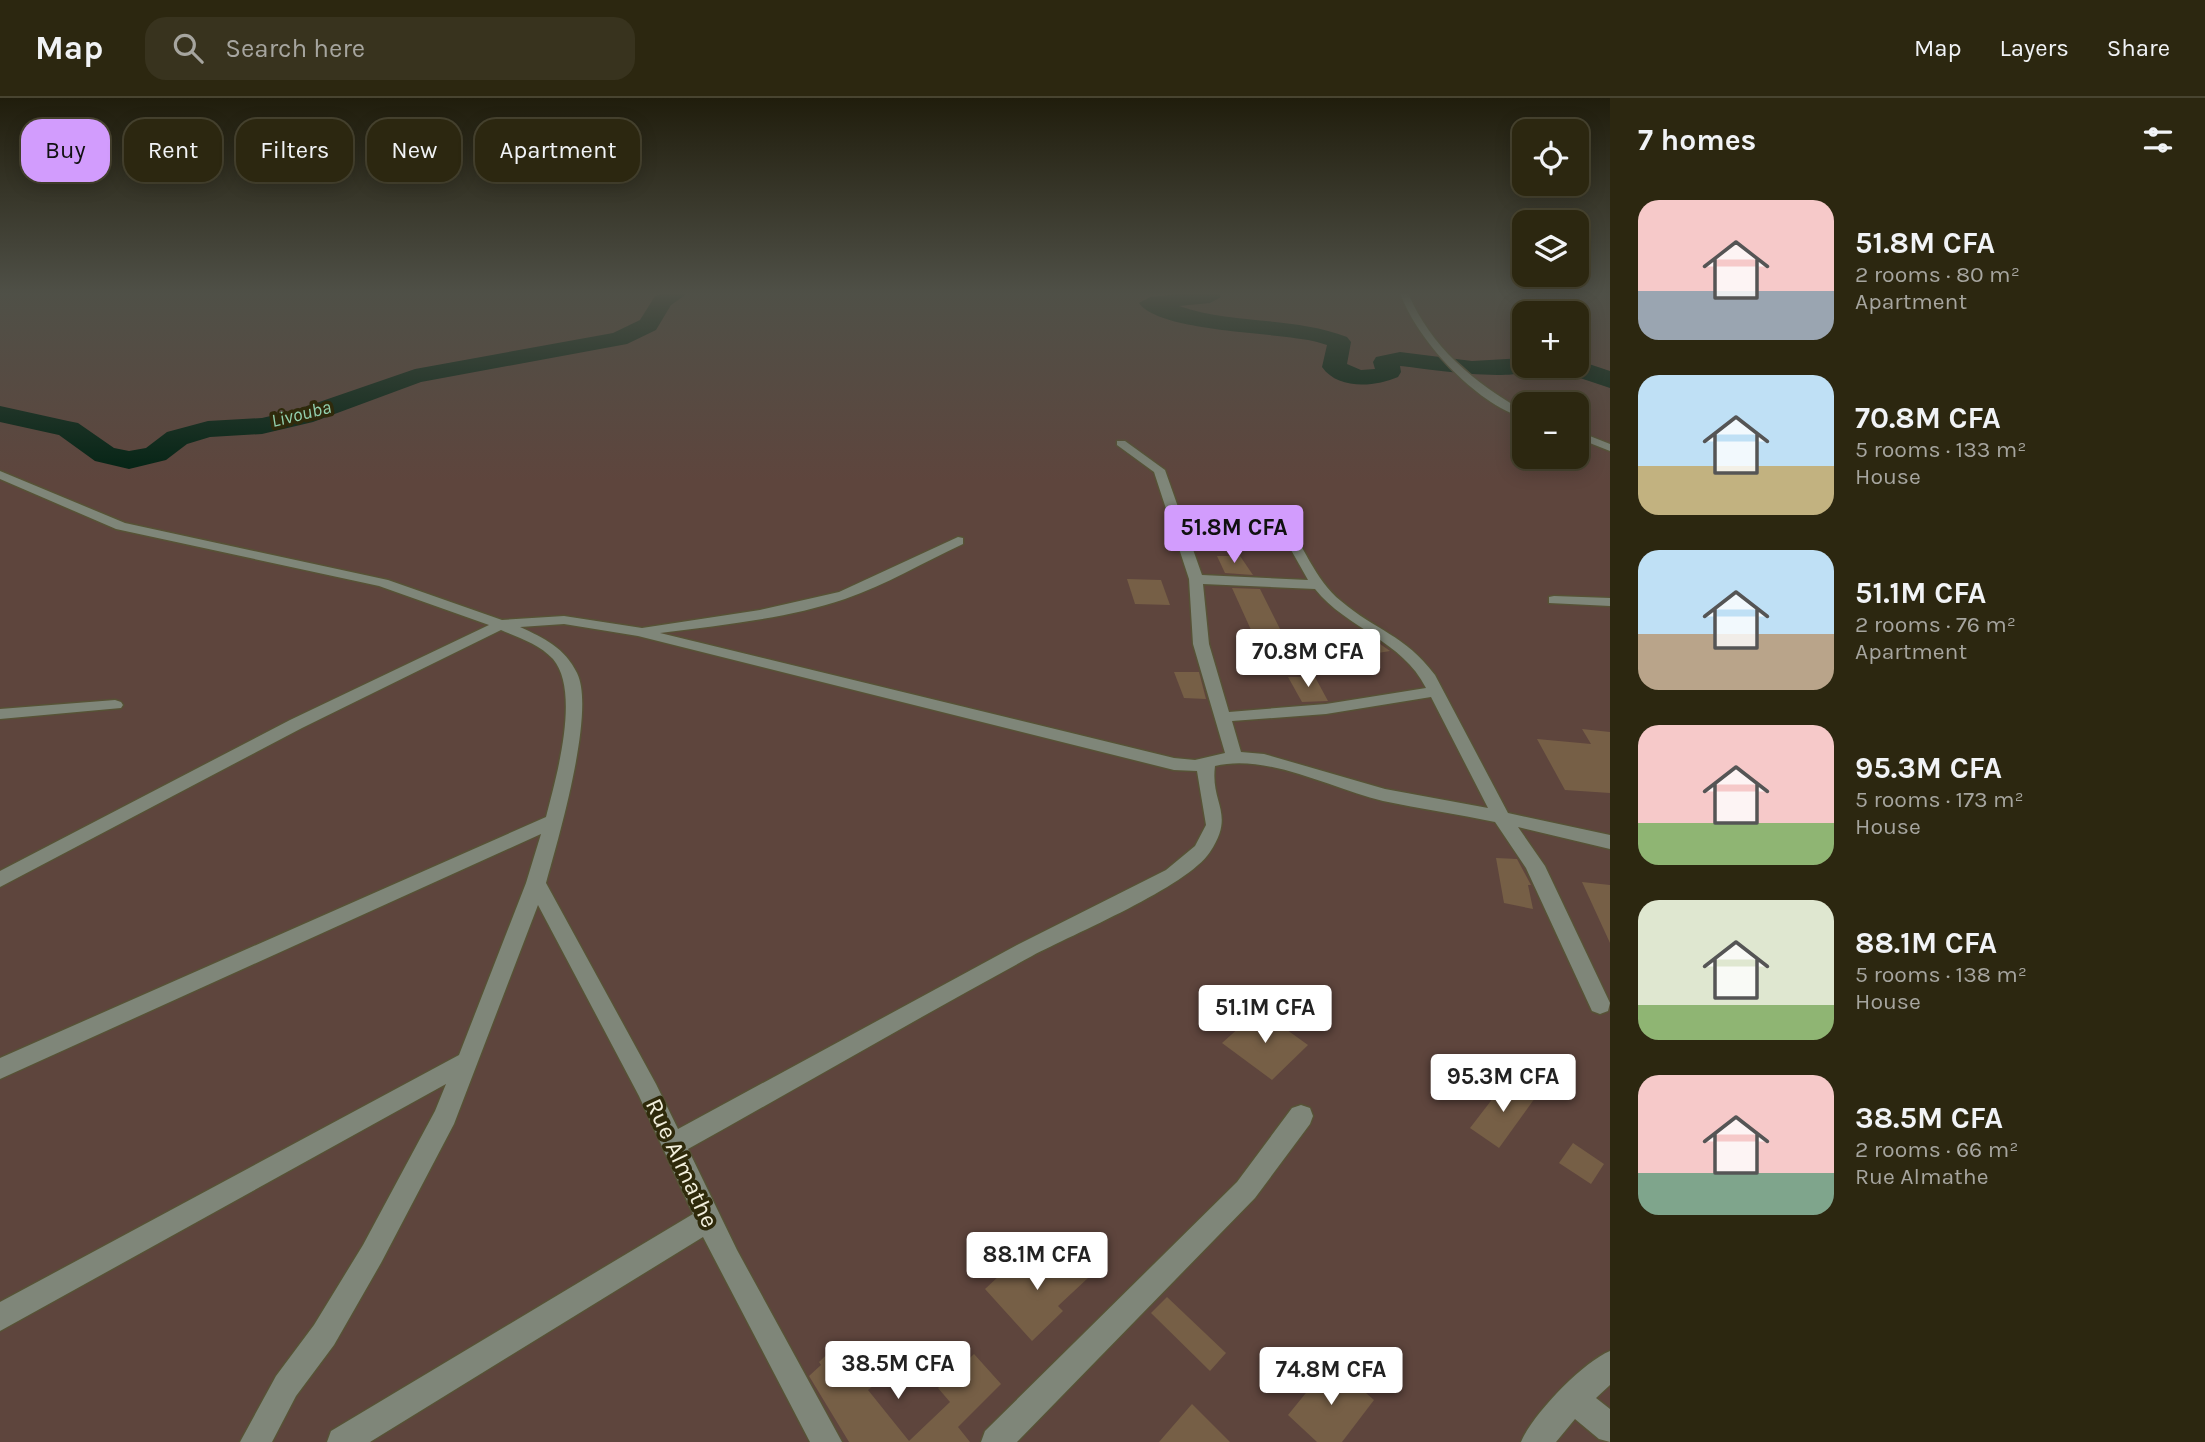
<!DOCTYPE html>
<html lang="en">
<head>
<meta charset="utf-8">
<style>
  :root { --surface:#2c2710; --page:#38331e; --text:#f1f3f6; --muted:#a6a59f; --line:#484430; --accent:#d29cfd }
  body { margin:0; font-family:Karla,sans-serif; background:var(--page); color:var(--text); height:100vh; display:flex; flex-direction:column; font-size:26px; white-space:nowrap }
  * { box-sizing:border-box; margin:0 }
  p { font-size:23px; color:var(--muted) }
  .icon { flex:none; width:38px; height:38px; fill:none; stroke:currentColor; stroke-width:2; stroke-linecap:round; stroke-linejoin:round }
  .map { position:relative; flex:1; overflow:hidden }
  .panel { display:flex; flex-direction:column; background:var(--surface); width:595px }
  .panel>* { flex:none }
  .banner { position:absolute; left:21px; top:21px; width:665px; height:63px; display:flex; gap:14px }
  .fabs { position:absolute; left:1512px; top:21px; display:grid; gap:14px }
  .fabs a { display:grid; place-items:center; width:77px; height:77px; border-radius:14px; background:var(--surface); box-shadow:0 4px 18px #0003,0 0 0 2px var(--line); font-size:35px }
  .price { position:absolute; translate:-50% -60px; padding:0 16px; border-radius:7px; background:#fff; color:#222; font-size:23px; line-height:46px; filter:drop-shadow(0 2px 4px #0008) }
  .price::after { content:''; position:absolute; left:50%; top:42px; width:21px; height:16px; margin-left:-10px; background:inherit; clip-path:polygon(0 0,100% 0,50% 100%) }
  .price.active { background:var(--accent); color:#111 }
  ul { padding:0; list-style:none }
  li { display:flex; align-items:center; gap:21px; height:175px; padding:0 28px }
  li span { display:grid; place-items:center; flex:none; width:196px; height:140px; border-radius:21px; color:#555 }
  li>.icon { margin-inline-start:auto }
  span .icon { width:84px; height:84px; fill:#fffc; stroke-width:1 }
  li b { font-size:30px }
  h2 { display:flex; justify-content:space-between; align-items:center; height:84px; padding:0 28px; font-size:30px }
  .pill { padding:0 24px; border-radius:21px; background:var(--surface); box-shadow:0 4px 18px #0003,0 0 0 2px var(--line); font-size:24px; line-height:63px }
  .pill.active { background:var(--accent); color:#111 }
  header { display:flex; align-items:center; gap:42px; box-sizing:border-box; height:98px; padding:0 35px; background:var(--surface); border-bottom:2px solid var(--line) }
  header strong { font-size:33px }
  nav { display:flex; gap:38px; margin-inline-start:auto; font-size:24px }
  .search { width:490px; height:63px; background:var(--page); display:flex; align-items:center; gap:18px; box-sizing:border-box; padding:0 24px; border-radius:21px; color:var(--muted); font-size:26px }
  main { display:flex; flex:1; min-height:0 }
  .map>svg:first-child { display:block }
</style>
</head>
<body>
<header>
<strong>Map</strong>
<div class="search"><svg class="icon" aria-label="search" viewBox="0 0 24 24"><circle cx="10" cy="10" r="6"/><path d="M15 15l6 6"/></svg>Search here</div>
<nav><a>Map</a><a>Layers</a><a>Share</a></nav>
</header>
<main>
<div class="map">
<svg width="1610" height="1344" viewBox="0 0 1610 1344">
  <rect width="100%" height="100%" fill="#3a3416"/>
  <!-- green -->
  <path fill="#5e453d" fill-rule="evenodd" d="M 0,195 L 1610,195 L 1610,1344 L 0,1344 ZM 1524,215 L 1577,215 L 1577,268 L 1524,268 ZM 1524,306 L 1577,306 L 1577,359 L 1524,359 Z"/>
  <g fill="none" stroke-linecap="round" stroke-linejoin="round">
    <!-- river -->
    <g fill="#012213" fill-rule="evenodd">
      <path d="M 662,195 L 688,195 L 671,207 L 656,232 L 627,246 L 421,284 L 313,324 L 262,336 L 210,339 L 187,346 L 166,362 L 129,371 L 95,363 L 59,337 L 0,324 L 0,308 L 68,323 L 78,325 L 114,350 L 129,353 L 146,350 L 167,334 L 208,323 L 262,320 L 296,312 L 415,271 L 613,235 L 640,222 L 655,198 Z"/>
      <path d="M 1188,195 L 1218,195 L 1221,199 L 1210,205 L 1179,208 C 1234,227 1293,218 1347,239 L 1351,244 L 1347,266 L 1361,272 L 1375,271 L 1373,264 L 1376,259 L 1400,254 L 1472,263 L 1524,260 L 1524,268 L 1536,268 C 1522,287 1424,270 1400,268 L 1401,274 L 1398,279 C 1375,289 1338,292 1322,269 L 1327,247 L 1317,244 C 1282,234 1160,235 1139,205 L 1150,199 Z"/>
      <path d="M 1577,262 L 1610,273 L 1610,290 L 1559,273 L 1556,268 L 1577,268 Z"/>
    </g>
  </g>
  <!-- building -->
  <g fill="#765f46">
    <path d="M 1217,458 L 1240,458 L 1253,477 L 1225,475 Z"/>
    <path d="M 1127,481 L 1161,482 L 1170,507 L 1135,506 Z"/>
    <path d="M 1232,490 L 1260,491 L 1292,555 L 1261,554 Z"/>
    <path d="M 1366,536 L 1390,553 L 1354,559 L 1333,540 Z"/>
    <path d="M 1174,574 L 1199,574 L 1206,601 L 1184,600 Z"/>
    <path d="M 1288,579 L 1315,579 L 1328,603 L 1302,604 Z"/>
    <path d="M 1582,631 L 1610,634 L 1610,695 L 1565,692 L 1537,641 L 1591,646 Z"/>
    <path d="M 1496,760 L 1517,761 L 1531,787 L 1528,787 L 1533,811 L 1504,805 Z"/>
    <path d="M 1582,784 L 1610,787 L 1610,845 Z"/>
    <path d="M 1259,912 L 1308,947 L 1272,982 L 1222,945 Z"/>
    <path d="M 1507,982 L 1535,1000 L 1499,1050 L 1470,1030 Z"/>
    <path d="M 1573,1045 L 1604,1066 L 1591,1086 L 1559,1065 Z"/>
    <path d="M 1059,1150 L 1088,1180 L 1058,1208 L 1063,1213 L 1032,1243 L 985,1191 L 1015,1163 L 1029,1178 Z"/>
    <path d="M 1167,1199 L 1226,1255 L 1210,1273 L 1151,1215 Z"/>
    <path d="M 839,1245 L 873,1288 L 868,1292 L 909,1343 L 950,1304 L 938,1290 L 974,1256 L 1001,1286 L 958,1329 L 970,1344 L 849,1344 L 809,1278 L 821,1267 L 819,1264 Z"/>
    <path d="M 1331,1264 L 1374,1302 L 1342,1344 L 1317,1344 L 1288,1317 Z"/>
    <path d="M 1192,1306 L 1230,1344 L 1159,1344 Z"/>
  </g>
  <g fill="none" stroke-linecap="round" stroke-linejoin="round">
    <!-- minor casing -->
    <g stroke="#575236" stroke-width="3">
      <g id="minor">
        <path d="M 1400,195 L 1408,195 C 1431,249 1474,285 1524,313 L 1524,320 C 1475,305 1417,242 1400,195 Z"/>
        <path d="M 1577,333 L 1610,346 L 1610,353 L 1577,340 Z"/>
        <path d="M 1117,343 L 1125,343 L 1165,372 L 1202,477 L 1308,482 L 1273,420 L 1283,417 C 1302,445 1315,482 1341,503 C 1376,533 1404,536 1435,577 L 1508,715 L 1610,737 L 1610,751 L 1518,729 L 1545,768 L 1610,905 L 1608,913 L 1600,916 L 1592,913 L 1526,770 L 1495,724 C 1458,716 1420,711 1383,703 C 1332,691 1267,655 1215,668 C 1210,706 1236,715 1210,754 C 1187,789 1073,836 1032,858 C 916,921 803,987 688,1051 L 737,1152 L 842,1344 L 810,1344 L 703,1139 L 370,1344 L 327,1344 L 331,1333 L 693,1116 L 639,998 L 538,807 L 454,1026 L 381,1165 L 334,1247 L 296,1298 L 272,1344 L 240,1344 L 276,1278 L 314,1227 L 363,1147 L 435,1013 L 446,986 L 0,1233 L 0,1204 L 459,957 L 526,785 L 541,736 L 0,981 L 0,960 L 546,719 C 556,680 581,594 553,561 C 539,546 519,540 501,532 L 302,630 L 0,789 L 0,773 L 290,622 L 489,527 L 379,488 L 116,431 L 0,381 L 0,373 L 125,425 L 388,482 L 502,522 L 564,518 L 642,530 L 760,512 L 839,494 L 958,439 L 963,440 L 963,446 C 924,464 886,487 845,501 C 786,521 722,527 660,535 L 1174,660 L 1195,662 L 1225,655 L 1193,546 L 1189,481 L 1154,374 L 1117,347 ZM 1203,486 L 1315,491 C 1347,531 1402,542 1426,590 L 1326,606 L 1229,614 L 1209,546 ZM 564,526 L 638,538 L 1174,672 L 1197,673 L 1206,727 L 1195,748 L 1166,772 L 1017,847 L 678,1031 L 656,986 L 546,785 C 558,742 596,613 577,575 C 565,550 544,540 520,529 ZM 1431,599 L 1488,710 L 1385,691 L 1264,656 L 1241,654 L 1232,623 L 1326,616 Z"/>
        <path d="M 1554,498 L 1610,500 L 1610,508 L 1549,505 L 1549,499 Z"/>
        <path d="M 115,602 L 121,604 L 123,607 L 121,610 L 0,621 L 0,611 Z"/>
        <path d="M 1301,1007 L 1310,1010 L 1313,1018 L 1310,1026 L 1255,1100 L 1017,1344 L 981,1344 L 985,1333 L 1237,1084 L 1292,1010 Z"/>
        <path d="M 1610,1253 L 1610,1287 L 1596,1300 L 1610,1311 L 1610,1344 L 1599,1341 L 1575,1321 L 1556,1344 L 1521,1344 C 1532,1317 1583,1264 1610,1253 Z"/>
      </g>
    </g>
    <!-- minor -->
    <use href="#minor" fill="#7f8679" fill-rule="evenodd"/>
  </g>
  <!-- sky -->
  <linearGradient id="sky" x2="0" y2="1"><stop stop-color="#201d0c"/><stop offset="0.51" stop-color="#4f5047"/><stop offset="1" stop-color="#4f5047" stop-opacity="0"/></linearGradient>
  <rect width="1610" height="383" fill="url(#sky)"/>
  <g text-anchor="middle" stroke-width="7" stroke-linejoin="round" paint-order="stroke">
    <!-- far-water labels -->
    <g font-size="19" font-style="italic" fill="#93d1af" stroke="#2f2a0b">
      <text transform="translate(301 315) rotate(-14)" y="7">Livouba</text>
    </g>
    <!-- near-street labels -->
    <g font-size="24" fill="#f2efdd" stroke="#2f2a0b">
      <text transform="translate(682 1065) rotate(65)" y="8">Rue Almathe</text>
    </g>
  </g>
</svg>
<div class="fabs">
<a><svg class="icon" aria-label="locate" viewBox="0 0 24 24"><circle cx="12" cy="12" r="6"/><path d="M12 2v4M12 18v4M2 12h4M18 12h4"/></svg></a>
<a><svg class="icon" aria-label="layers" viewBox="0 0 24 24"><path d="M12 4l9 5-9 5-9-5zM3 14l9 5 9-5"/></svg></a>
<a>+</a>
<a>−</a>
</div>
<b class="price active" style="left:1234px;top:467px">51.8M CFA</b>
<b class="price" style="left:1308px;top:591px">70.8M CFA</b>
<b class="price" style="left:1265px;top:947px">51.1M CFA</b>
<b class="price" style="left:1503px;top:1016px">95.3M CFA</b>
<b class="price" style="left:1037px;top:1194px">88.1M CFA</b>
<b class="price" style="left:898px;top:1303px">38.5M CFA</b>
<b class="price" style="left:1331px;top:1309px">74.8M CFA</b>
<div class="banner">
<a class="pill active">Buy</a>
<a class="pill">Rent</a>
<a class="pill">Filters</a>
<a class="pill">New</a>
<a class="pill">Apartment</a>
</div>
</div>
<section class="panel">
<h2>7 homes<svg class="icon" aria-label="filters" viewBox="0 0 24 24"><path d="M4 7h16M4 17h16"/><circle cx="9" cy="7" r="2"/><circle cx="15" cy="17" r="2"/></svg></h2>
<ul>
<li><span style="background:linear-gradient(#f6c9c9 65%,#9aa5b1 0)"><svg class="icon" aria-label="home" viewBox="0 0 24 24"><path d="M3 11l9-7 9 7M6 9v11h12V9"/></svg></span><div><b>51.8M CFA</b><p>2 rooms · 80 m²</p><p>Apartment</p></div></li>
<li><span style="background:linear-gradient(#bfe0f5 65%,#c2b280 0)"><svg class="icon" aria-label="home" viewBox="0 0 24 24"><path d="M3 11l9-7 9 7M6 9v11h12V9"/></svg></span><div><b>70.8M CFA</b><p>5 rooms · 133 m²</p><p>House</p></div></li>
<li><span style="background:linear-gradient(#bfe0f5 60%,#b9a48a 0)"><svg class="icon" aria-label="home" viewBox="0 0 24 24"><path d="M3 11l9-7 9 7M6 9v11h12V9"/></svg></span><div><b>51.1M CFA</b><p>2 rooms · 76 m²</p><p>Apartment</p></div></li>
<li><span style="background:linear-gradient(#f6c9c9 70%,#8fb573 0)"><svg class="icon" aria-label="home" viewBox="0 0 24 24"><path d="M3 11l9-7 9 7M6 9v11h12V9"/></svg></span><div><b>95.3M CFA</b><p>5 rooms · 173 m²</p><p>House</p></div></li>
<li><span style="background:linear-gradient(#dfe7d0 75%,#8fb573 0)"><svg class="icon" aria-label="home" viewBox="0 0 24 24"><path d="M3 11l9-7 9 7M6 9v11h12V9"/></svg></span><div><b>88.1M CFA</b><p>5 rooms · 138 m²</p><p>House</p></div></li>
<li><span style="background:linear-gradient(#f6c9c9 70%,#7fa58c 0)"><svg class="icon" aria-label="home" viewBox="0 0 24 24"><path d="M3 11l9-7 9 7M6 9v11h12V9"/></svg></span><div><b>38.5M CFA</b><p>2 rooms · 66 m²</p><p>Rue Almathe</p></div></li>
</ul>
</section>
</main>
</body>
</html>
